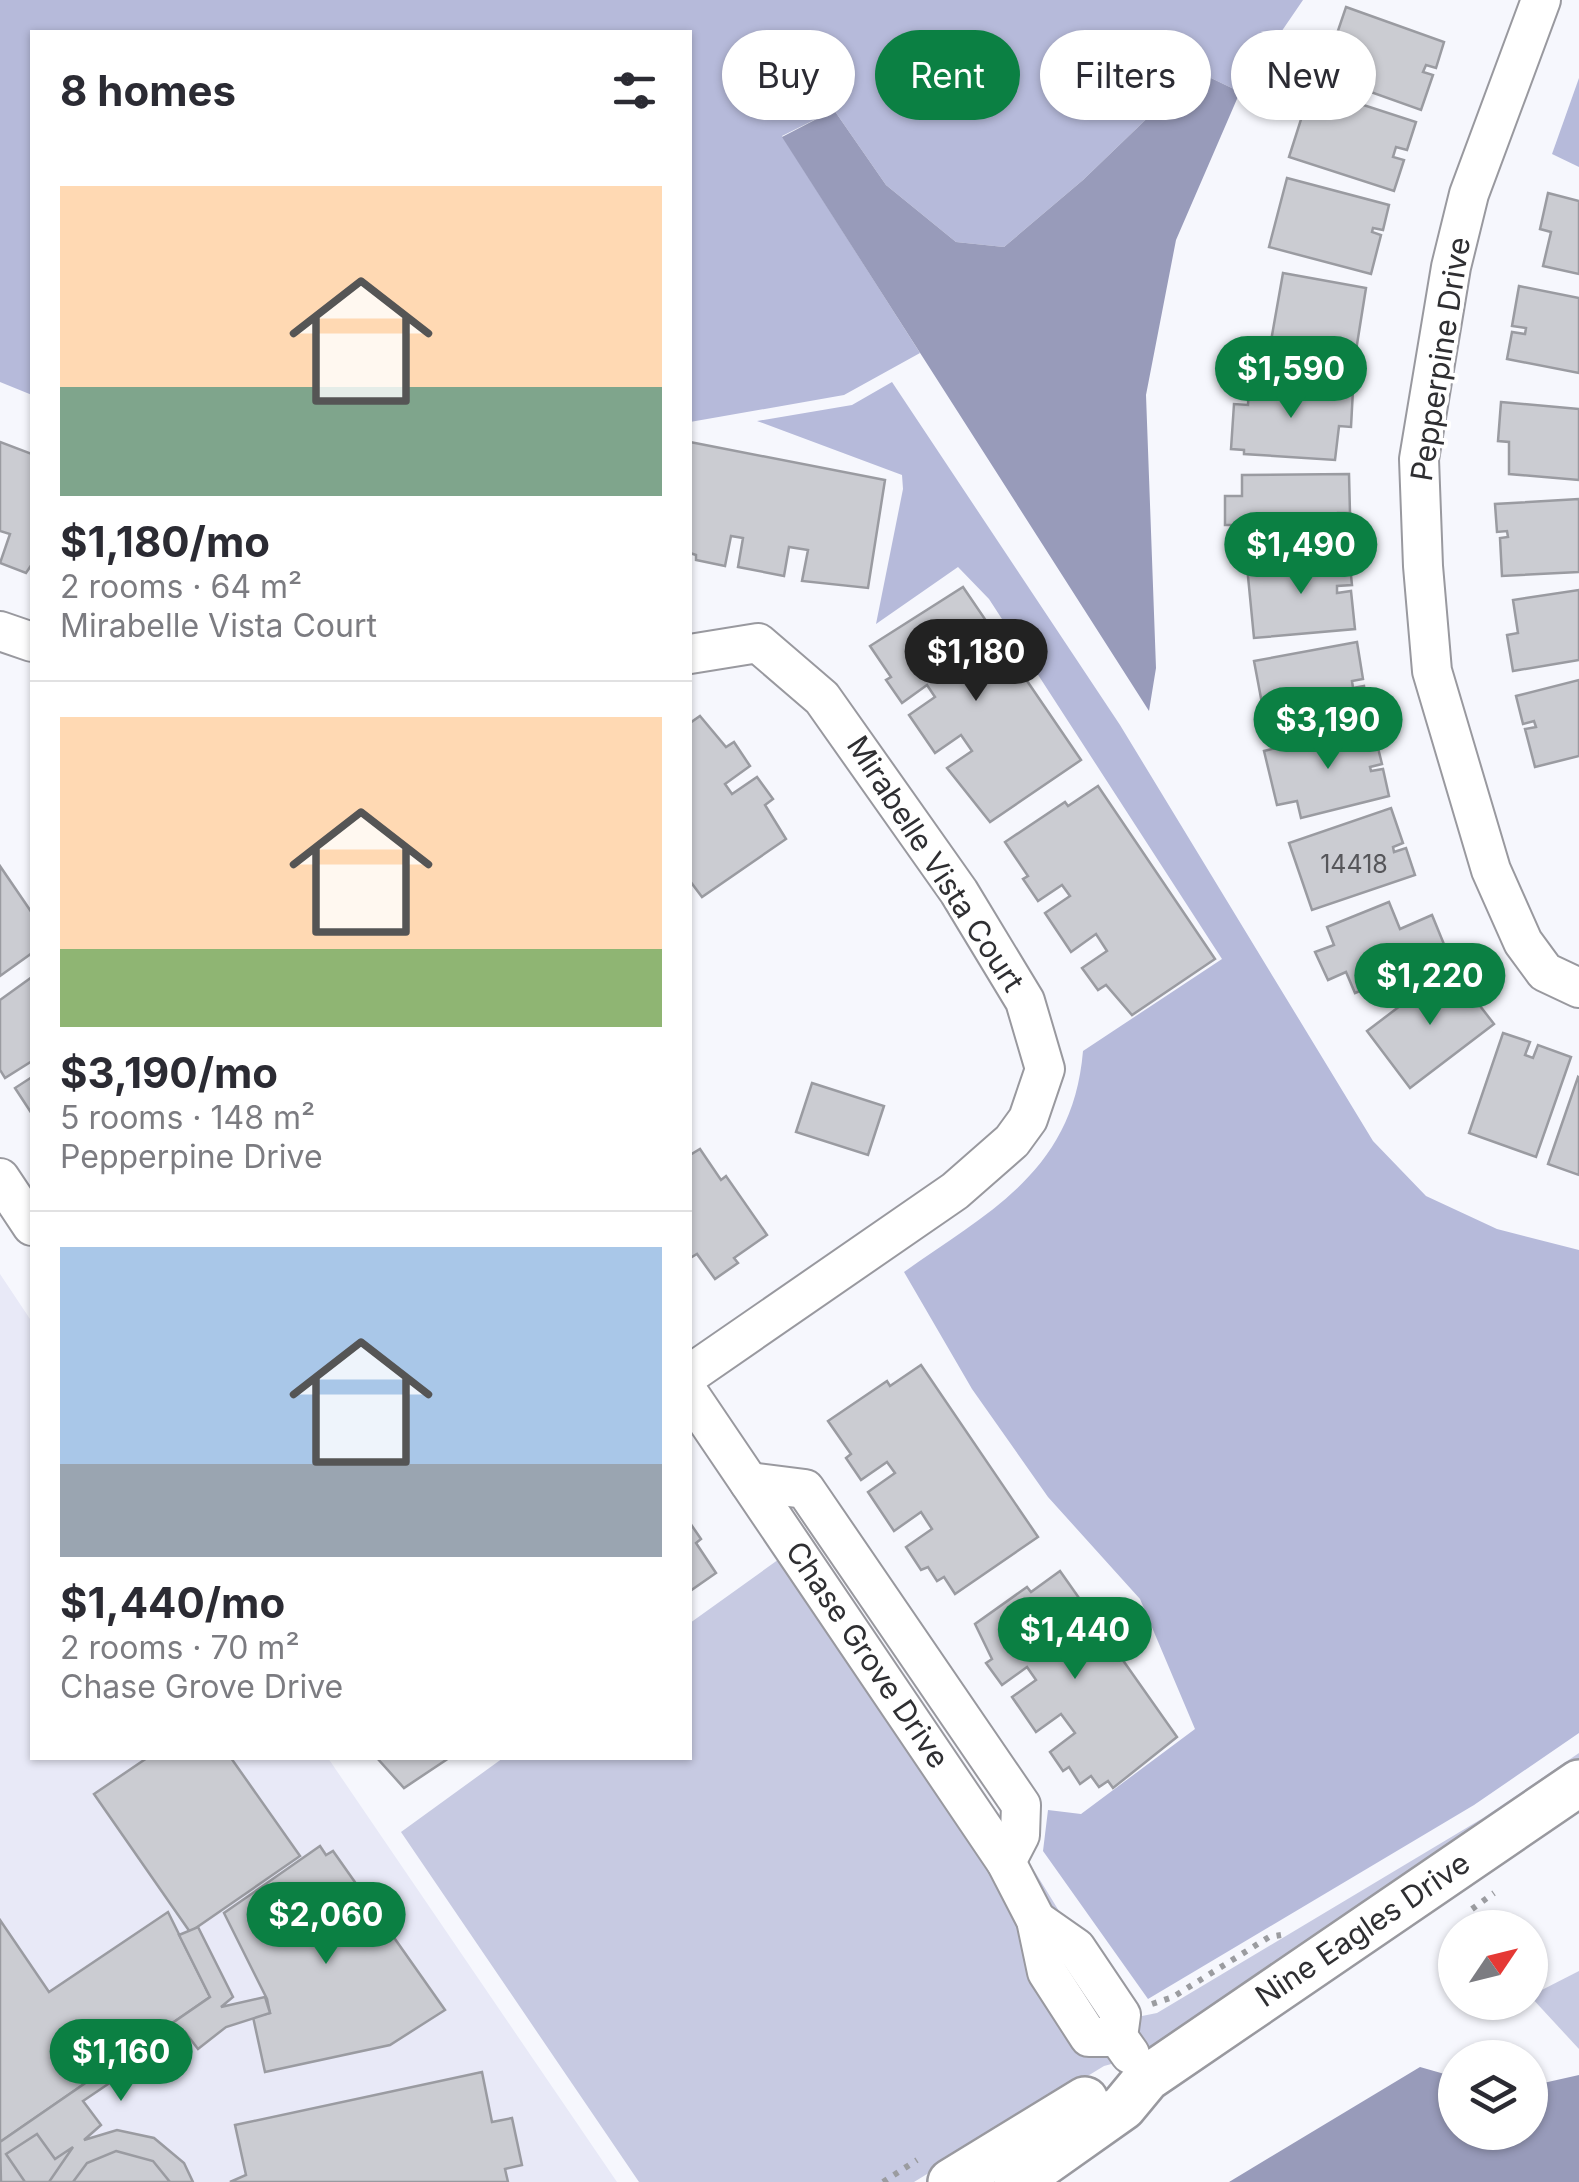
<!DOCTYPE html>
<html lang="en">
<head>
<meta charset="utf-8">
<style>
  :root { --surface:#fff; --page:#f7f7f7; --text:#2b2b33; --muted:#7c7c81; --line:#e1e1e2; --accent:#0b8043 }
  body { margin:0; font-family:Inter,sans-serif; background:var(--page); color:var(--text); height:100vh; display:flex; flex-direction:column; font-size:38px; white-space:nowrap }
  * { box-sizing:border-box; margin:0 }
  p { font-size:32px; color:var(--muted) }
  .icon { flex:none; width:55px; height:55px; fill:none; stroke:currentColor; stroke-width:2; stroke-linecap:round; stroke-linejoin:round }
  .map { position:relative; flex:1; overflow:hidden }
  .drawer { position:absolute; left:30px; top:30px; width:662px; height:1730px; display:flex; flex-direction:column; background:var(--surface); border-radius:0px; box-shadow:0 2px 8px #0004 }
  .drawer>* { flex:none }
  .top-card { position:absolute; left:722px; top:30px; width:705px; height:90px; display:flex; gap:20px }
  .needle { width:65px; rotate:55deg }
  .tools { position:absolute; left:1438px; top:1910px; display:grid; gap:20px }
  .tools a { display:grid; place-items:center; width:110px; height:110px; border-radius:50%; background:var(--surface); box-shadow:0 2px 8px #0004; font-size:50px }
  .price { position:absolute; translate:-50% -85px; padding:0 22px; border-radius:35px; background:var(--accent); color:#fff; font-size:32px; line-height:65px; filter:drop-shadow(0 2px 5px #0008) }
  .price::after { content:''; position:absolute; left:50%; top:60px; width:30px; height:22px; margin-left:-15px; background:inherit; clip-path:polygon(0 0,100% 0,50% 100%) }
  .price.active { background:#222; color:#fff }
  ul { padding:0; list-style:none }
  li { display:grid; align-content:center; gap:20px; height:530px; padding:0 30px }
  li+li { border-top:2px solid var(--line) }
  li span { display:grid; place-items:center; height:310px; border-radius:0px; color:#555 }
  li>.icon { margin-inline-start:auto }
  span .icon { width:180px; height:180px; fill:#fffc; stroke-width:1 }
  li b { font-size:42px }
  h2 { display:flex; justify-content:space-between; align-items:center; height:120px; padding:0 30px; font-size:42px }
  .pill { padding:0 35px; border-radius:45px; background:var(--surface); box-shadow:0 2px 8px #0004; font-size:35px; line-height:90px }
  .pill.active { background:var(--accent); color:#fff }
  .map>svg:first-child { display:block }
</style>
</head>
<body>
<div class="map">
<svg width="1579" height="2182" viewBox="0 0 1579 2182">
  <rect width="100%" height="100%" fill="#f6f7fd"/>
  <!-- built -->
  <path fill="#e8e9f7" d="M 0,1274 L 32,1322 L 32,1758 L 328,1758 L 617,2182 L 0,2182 Z"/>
  <!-- green -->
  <g fill="#c7cae2">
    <path d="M 789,1552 L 995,1883 L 1027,1859 L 1059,1911 L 1142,2016 L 1157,2013 L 1483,1818 L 1579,1753 L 1579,1760 L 1148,2054 L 1104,2066 L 914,2182 L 639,2182 L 401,1832 L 503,1758 L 690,1758 L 690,1623 Z"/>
    <path d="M 1579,1971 L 1579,2049 L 1530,1996 Z"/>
  </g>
  <!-- forest -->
  <g fill="#b6bada">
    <path d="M 0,0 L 1303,0 L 1240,92 L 1211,78 L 1162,104 L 1083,180 L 1004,247 L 956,242 L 886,185 L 834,110 L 782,136 L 920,353 L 844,395 L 690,422 L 690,32 L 32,32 L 32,395 L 0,382 Z"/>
    <path d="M 1579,78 L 1579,167 L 1552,154 Z"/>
    <path d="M 892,382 L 1120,725 L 1373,1141 L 1426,1196 L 1497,1229 L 1579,1250 L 1579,1733 L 1474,1805 L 1148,1999 L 1043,1851 L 1048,1810 L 1081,1814 L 1195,1729 L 1140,1599 L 1048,1497 L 972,1389 L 904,1272 C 992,1210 1073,1170 1083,1051 L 1222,959 L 989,599 L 958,567 L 876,624 L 903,489 L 902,475 L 757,421 L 852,405 Z"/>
  </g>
  <!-- water -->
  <g fill="#989bba">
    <path d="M 1211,78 L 1240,92 L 1176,240 L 1146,395 L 1156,668 L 1149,711 L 782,137 L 834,110 L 886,185 L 956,242 L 1004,247 L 1083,180 L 1162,104 Z"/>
    <path d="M 1420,2067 L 1455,2077 L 1455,2132 L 1530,2132 L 1530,2086 L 1579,2075 L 1579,2182 L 1229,2182 Z"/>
  </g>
  <!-- building -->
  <g fill="#cbccd2" stroke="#9a9ba1" stroke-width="2.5">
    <path d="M 1346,7 L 1444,42 L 1436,68 L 1426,65 L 1423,72 L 1433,75 L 1421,110 L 1323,75 Z"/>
    <path d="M 1311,88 L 1416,122 L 1407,150 L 1396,147 L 1393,157 L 1404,160 L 1394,191 L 1289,157 Z"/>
    <path d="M 1287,178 L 1389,205 L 1383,230 L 1373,228 L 1372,232 L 1381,235 L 1371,274 L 1269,247 Z"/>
    <path d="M 1548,193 L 1579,201 L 1579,274 L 1543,266 L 1551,232 L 1540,229 Z"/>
    <path d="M 1283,273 L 1366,288 L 1355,357 L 1271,341 Z"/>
    <path d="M 1519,286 L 1579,298 L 1579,373 L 1507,359 L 1512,332 L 1525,334 L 1526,328 L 1512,326 Z"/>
    <path d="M 1249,383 L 1353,390 L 1351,427 L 1339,426 L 1335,460 L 1244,454 L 1244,450 L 1231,449 L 1234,404 L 1248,405 Z"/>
    <path d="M 1501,402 L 1579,409 L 1579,480 L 1509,474 L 1509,442 L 1498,441 Z"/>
    <path d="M 0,442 L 32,454 L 32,564 L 26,573 L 0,563 L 10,534 L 0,531 Z"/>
    <path d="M 690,442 L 885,480 L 868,588 L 802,581 L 808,550 L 789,547 L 784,576 L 738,567 L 743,538 L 731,536 L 725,566 L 696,560 L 696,555 L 690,553 Z"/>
    <path d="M 1349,474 L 1350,513 L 1338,513 L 1336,543 L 1243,544 L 1243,525 L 1225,525 L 1225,496 L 1242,496 L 1242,475 Z"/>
    <path d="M 1579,499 L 1579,572 L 1502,576 L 1500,538 L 1508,537 L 1507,531 L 1497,532 L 1495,504 Z"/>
    <path d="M 1349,556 L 1352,585 L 1337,586 L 1337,593 L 1351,591 L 1355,629 L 1254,638 L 1247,566 Z"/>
    <path d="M 963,587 L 1081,760 L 990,822 L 947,768 L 972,751 L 961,735 L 935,753 L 909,715 L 935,697 L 927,685 L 902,703 L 886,680 L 891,677 L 870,646 Z"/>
    <path d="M 1579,590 L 1579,660 L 1513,671 L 1507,635 L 1518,633 L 1513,600 Z"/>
    <path d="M 1357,642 L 1363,679 L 1352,681 L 1353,688 L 1364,686 L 1368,712 L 1267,730 L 1254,661 Z"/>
    <path d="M 1579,680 L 1579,756 L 1535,767 L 1525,729 L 1536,727 L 1534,721 L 1523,724 L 1516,696 Z"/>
    <path d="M 700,716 L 726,747 L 734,742 L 750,766 L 725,784 L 732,794 L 757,777 L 773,799 L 765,805 L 786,839 L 702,897 L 690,881 L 690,723 Z"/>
    <path d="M 1372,724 L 1382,764 L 1370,767 L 1371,771 L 1383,769 L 1389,796 L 1301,818 L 1297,801 L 1277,805 L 1264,751 Z"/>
    <path d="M 1098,786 L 1215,959 L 1132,1015 L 1106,985 L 1098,990 L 1082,968 L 1107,951 L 1096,934 L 1071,952 L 1045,913 L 1070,896 L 1062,885 L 1038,901 L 1023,879 L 1028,876 L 1005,842 L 1065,802 L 1068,806 Z"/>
    <path d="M 1391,808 L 1403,843 L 1393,847 L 1394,852 L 1406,848 L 1415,875 L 1312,910 L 1289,843 Z"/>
    <path d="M 0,866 L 32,913 L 32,953 L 0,976 Z"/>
    <path d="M 1389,902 L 1400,929 L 1432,915 L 1448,954 L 1355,993 L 1346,972 L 1328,980 L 1315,952 L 1334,945 L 1327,927 Z"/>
    <path d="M 1450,968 L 1466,989 L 1459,995 L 1462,1000 L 1470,993 L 1494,1024 L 1410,1088 L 1367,1031 Z"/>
    <path d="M 32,977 L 32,1061 L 5,1078 L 0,1070 L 0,1000 Z"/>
    <path d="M 1503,1033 L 1530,1042 L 1525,1055 L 1533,1058 L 1538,1045 L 1571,1057 L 1536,1157 L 1469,1133 Z"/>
    <path d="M 32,1077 L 32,1114 L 15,1088 Z"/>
    <path d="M 1578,1077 L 1579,1078 L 1579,1175 L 1548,1164 Z"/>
    <path d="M 812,1083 L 884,1106 L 868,1155 L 796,1132 Z"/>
    <path d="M 700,1149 L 721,1180 L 726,1176 L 767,1235 L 734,1258 L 738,1263 L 715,1279 L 697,1254 L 690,1258 L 690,1155 Z"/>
    <path d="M 921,1365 L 1038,1537 L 955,1594 L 944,1577 L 937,1581 L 928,1567 L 921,1570 L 906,1547 L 932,1529 L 921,1512 L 894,1531 L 868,1492 L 895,1473 L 887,1462 L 861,1480 L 846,1458 L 851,1454 L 828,1421 L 887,1381 L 890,1386 Z"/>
    <path d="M 690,1523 L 701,1539 L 696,1543 L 716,1573 L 690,1591 Z"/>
    <path d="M 1060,1571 L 1177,1737 L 1113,1788 L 1108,1781 L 1099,1787 L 1091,1776 L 1080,1784 L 1069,1767 L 1063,1771 L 1050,1752 L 1075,1733 L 1061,1714 L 1036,1732 L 1012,1697 L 1036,1680 L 1027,1667 L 1002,1685 L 986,1663 L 992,1659 L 975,1624 L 1027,1587 L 1031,1592 Z"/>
    <path d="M 147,1758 L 231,1758 L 300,1856 L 190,1932 L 94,1794 Z"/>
    <path d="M 377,1758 L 449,1758 L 404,1788 Z"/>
    <path d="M 320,1846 L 326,1855 L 333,1851 L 445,2010 L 390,2045 L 265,2072 L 253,2017 L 270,2013 L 267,1999 L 224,1913 Z"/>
    <path d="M 168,1912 L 210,1997 L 0,2142 L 0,1920 L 49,1992 Z"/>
    <path d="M 198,1927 L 233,1997 L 221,2007 L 265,1997 L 270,2013 L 226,2027 L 198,2049 L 185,2032 L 83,2101 L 101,2125 L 84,2140 L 117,2130 L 154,2138 L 184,2163 L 193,2182 L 1,2182 L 0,2142 L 210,1997 L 179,1935 Z"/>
    <path d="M 482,2072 L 492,2122 L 512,2118 L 522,2165 L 505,2169 L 508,2182 L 230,2182 L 246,2175 L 235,2125 Z"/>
    <path d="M 37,2134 L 55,2159 L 73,2147 L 49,2182 L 25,2182 L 6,2154 Z"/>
    <path d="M 116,2151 L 153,2161 L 170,2182 L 73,2182 L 87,2163 Z"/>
  </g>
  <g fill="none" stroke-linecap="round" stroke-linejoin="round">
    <!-- minor casing -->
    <g stroke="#99999f" stroke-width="42">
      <g id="minor">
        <path d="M 1541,0 L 1469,194 L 1451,267 L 1419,459 L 1423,566 L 1432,671 L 1491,870 L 1523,942 L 1545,972 L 1579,988"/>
        <path d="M 0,631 L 32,642"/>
        <path d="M 690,654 L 758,643 L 822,698 L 959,892 L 1025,1001 L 1045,1069 L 1028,1119 L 1012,1141 L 955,1191 L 690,1374"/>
        <path d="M 0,1178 L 32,1226"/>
        <path d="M 690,1395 L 1006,1862 L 1036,1920 L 1047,1972 L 1089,2037 L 1118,2037"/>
        <path d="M 749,1482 L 805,1489 L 1021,1805 L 1020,1835 L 1006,1862"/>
        <path d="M 1036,1920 L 1076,1948 L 1121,2015 L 1118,2037 L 1130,2054"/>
      </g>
    </g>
    <!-- tertiary casing -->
    <g stroke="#99999f" stroke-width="50">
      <g id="tertiary">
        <path d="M 951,2182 L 1085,2100"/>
        <path d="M 1017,2182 L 1123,2107 L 1147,2078 L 1579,1783"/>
      </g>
    </g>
    <!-- path -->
    <g stroke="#9b9ca0" stroke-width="6" stroke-dasharray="5 8" stroke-linecap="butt">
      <path d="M 1472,1909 L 1494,1893"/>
      <path d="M 1152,2004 L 1173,1997 L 1269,1937 L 1281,1935"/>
      <path d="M 883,2182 L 917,2160"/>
    </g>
    <!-- minor -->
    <use href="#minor" stroke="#fff" stroke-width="38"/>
    <!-- tertiary -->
    <use href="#tertiary" stroke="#fff" stroke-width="45"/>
  </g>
  <g text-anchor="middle" stroke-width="8" stroke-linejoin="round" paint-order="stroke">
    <!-- number labels -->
    <g font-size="25" fill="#56565a">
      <text x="1354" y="873">14418</text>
    </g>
    <!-- street labels -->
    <g font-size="30" fill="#2f2f32" stroke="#fff">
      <text transform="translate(1441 359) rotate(-81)" y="10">Pepperpine Drive</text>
      <text transform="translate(935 864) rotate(57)" y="10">Mirabelle Vista Court</text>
      <text transform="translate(867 1655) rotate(56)" y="10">Chase Grove Drive</text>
      <text transform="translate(1363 1930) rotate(-34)" y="10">Nine Eagles Drive</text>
    </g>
  </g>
</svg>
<div class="tools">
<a><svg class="needle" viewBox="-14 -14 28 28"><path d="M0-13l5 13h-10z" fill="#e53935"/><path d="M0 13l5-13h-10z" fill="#7c7c81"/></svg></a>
<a><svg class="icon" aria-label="layers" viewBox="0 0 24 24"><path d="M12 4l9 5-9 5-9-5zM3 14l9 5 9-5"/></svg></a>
</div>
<b class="price" style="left:1291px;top:421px">$1,590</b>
<b class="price" style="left:1301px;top:597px">$1,490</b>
<b class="price active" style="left:976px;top:704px">$1,180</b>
<b class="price" style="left:1328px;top:772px">$3,190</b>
<b class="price" style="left:1430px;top:1028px">$1,220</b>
<b class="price" style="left:1075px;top:1682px">$1,440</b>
<b class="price" style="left:326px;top:1967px">$2,060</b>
<b class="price" style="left:121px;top:2104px">$1,160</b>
<div class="top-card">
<a class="pill">Buy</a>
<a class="pill active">Rent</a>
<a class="pill">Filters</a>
<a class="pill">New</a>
</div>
<section class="drawer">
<h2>8 homes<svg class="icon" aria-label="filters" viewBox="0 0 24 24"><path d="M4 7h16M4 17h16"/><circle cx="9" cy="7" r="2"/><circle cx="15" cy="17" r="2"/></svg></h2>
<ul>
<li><span style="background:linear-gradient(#ffd9b3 65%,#7fa58c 0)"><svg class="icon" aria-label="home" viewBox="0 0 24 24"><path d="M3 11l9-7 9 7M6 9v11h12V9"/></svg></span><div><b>$1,180/mo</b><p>2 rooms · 64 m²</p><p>Mirabelle Vista Court</p></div></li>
<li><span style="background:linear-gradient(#ffd9b3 75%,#8fb573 0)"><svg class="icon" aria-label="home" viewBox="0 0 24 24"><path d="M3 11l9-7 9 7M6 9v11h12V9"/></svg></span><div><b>$3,190/mo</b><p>5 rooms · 148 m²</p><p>Pepperpine Drive</p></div></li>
<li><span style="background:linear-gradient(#a9c7e8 70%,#9aa5b1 0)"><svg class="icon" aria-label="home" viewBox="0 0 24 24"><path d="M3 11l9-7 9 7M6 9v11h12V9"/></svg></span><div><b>$1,440/mo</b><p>2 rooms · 70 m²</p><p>Chase Grove Drive</p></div></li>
</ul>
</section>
</div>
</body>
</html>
